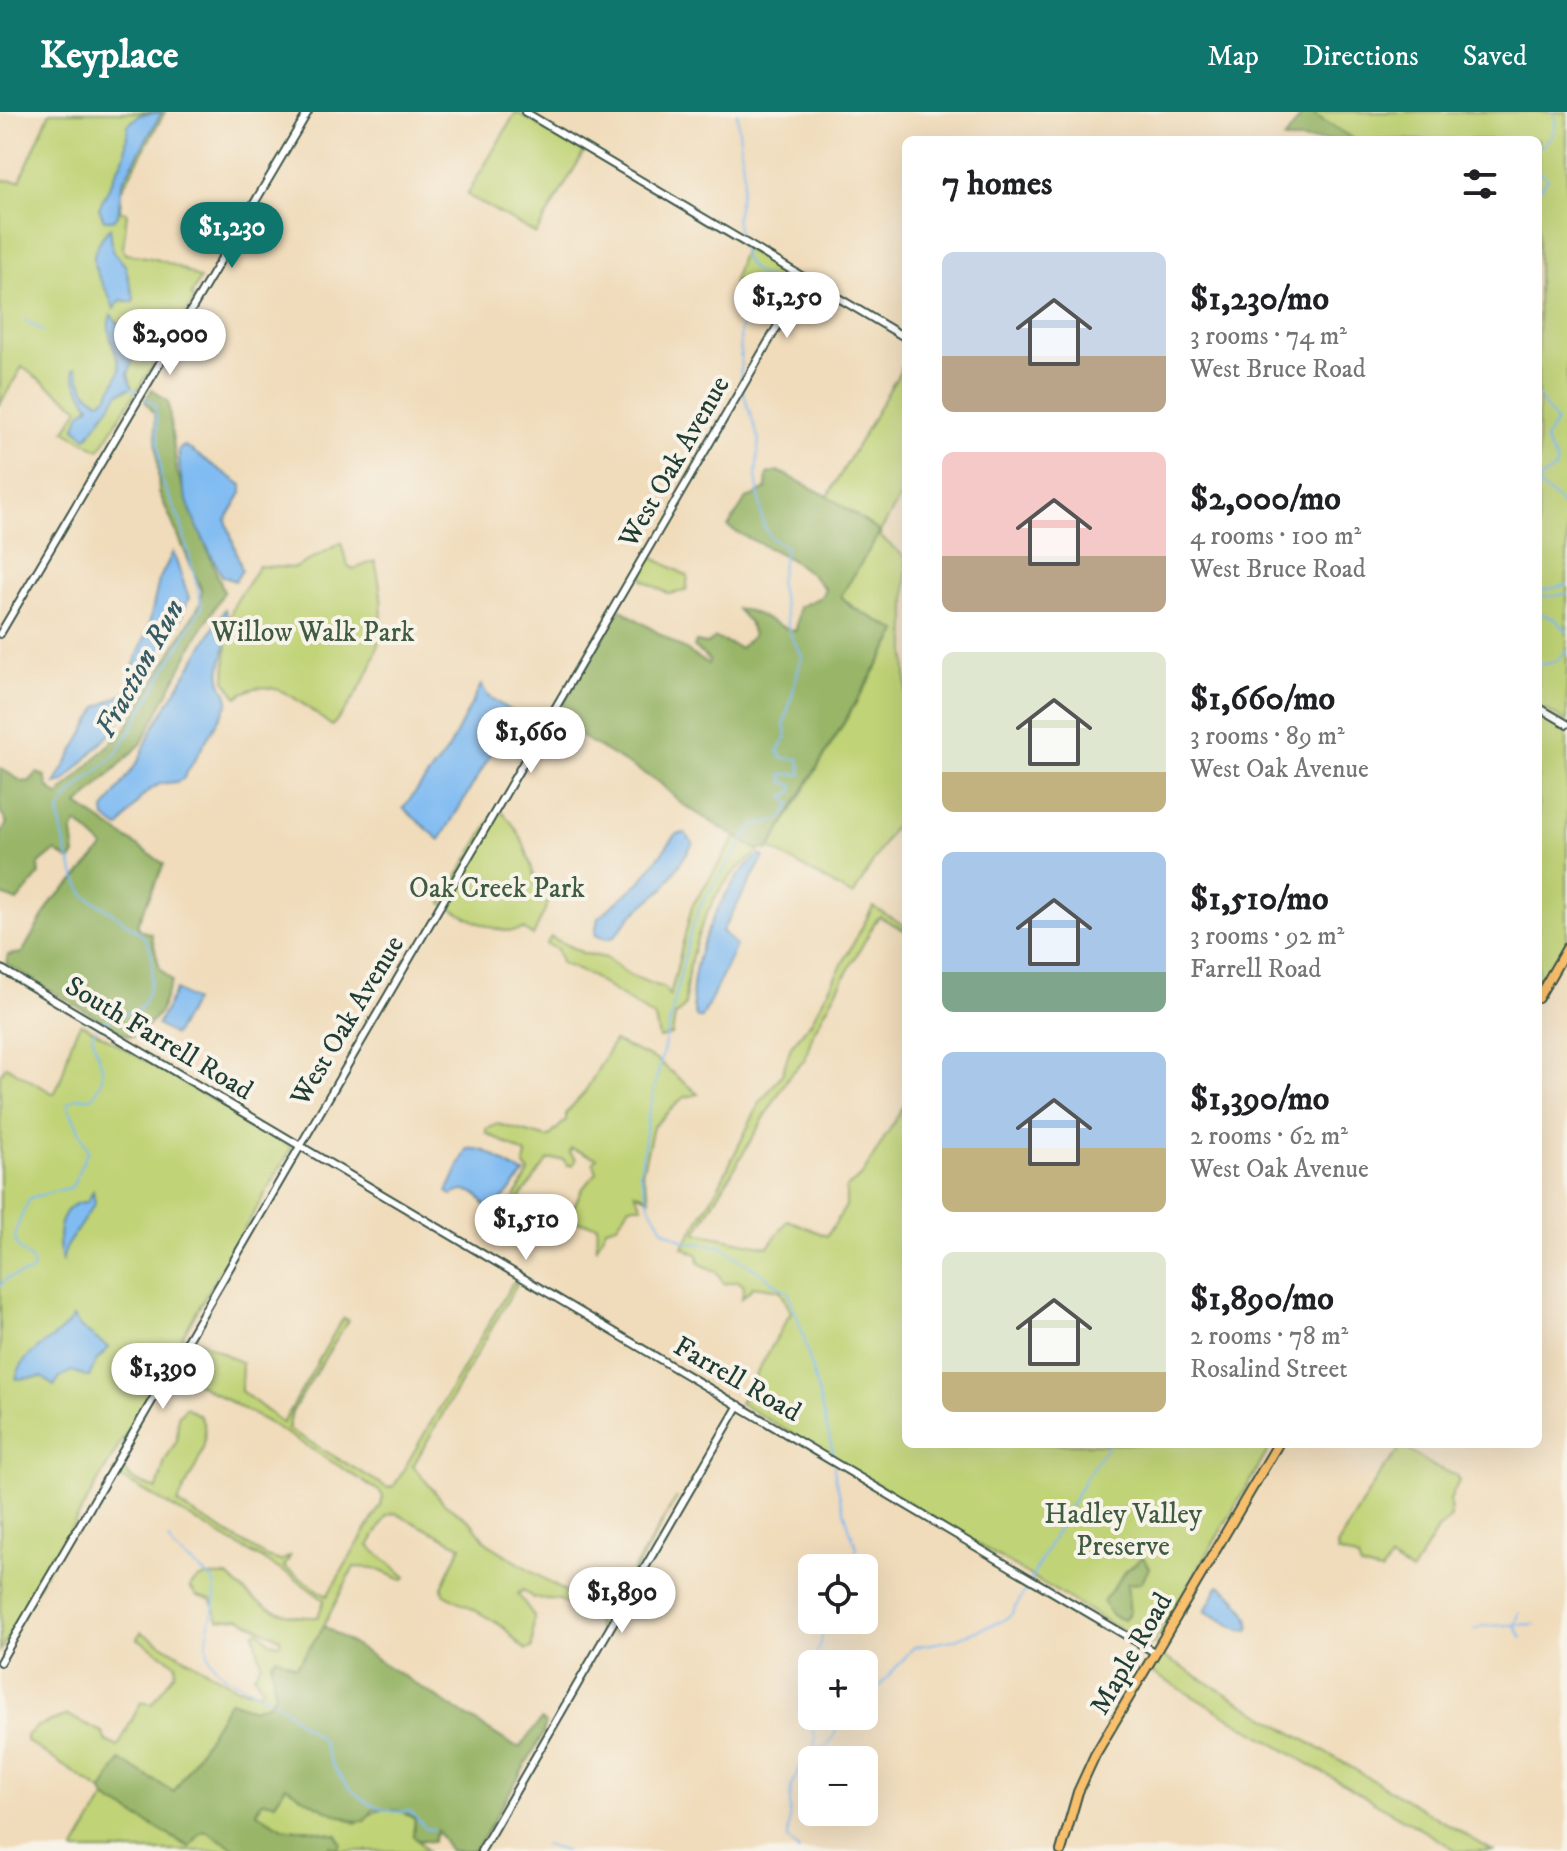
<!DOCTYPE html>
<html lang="en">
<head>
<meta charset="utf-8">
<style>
  :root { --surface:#fff; --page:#f6f6f6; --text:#202124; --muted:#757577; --accent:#0f766e }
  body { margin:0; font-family:"IM FELL DW Pica",serif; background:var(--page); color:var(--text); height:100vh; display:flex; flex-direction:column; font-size:30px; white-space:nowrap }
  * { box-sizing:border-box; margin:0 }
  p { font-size:26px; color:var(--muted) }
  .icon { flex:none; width:44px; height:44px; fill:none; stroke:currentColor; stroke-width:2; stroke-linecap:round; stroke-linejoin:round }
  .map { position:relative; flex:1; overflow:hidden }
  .panel { position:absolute; left:902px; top:24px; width:640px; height:1312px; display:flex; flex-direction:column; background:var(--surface); border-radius:12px; box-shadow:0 8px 32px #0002 }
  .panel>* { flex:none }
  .controls { position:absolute; left:798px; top:1442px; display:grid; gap:16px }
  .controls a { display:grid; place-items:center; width:80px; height:80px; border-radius:12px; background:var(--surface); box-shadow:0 8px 32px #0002; font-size:40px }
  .price { position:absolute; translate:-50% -68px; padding:0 18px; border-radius:28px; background:#fff; color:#222; font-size:26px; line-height:52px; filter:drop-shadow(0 2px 4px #0008) }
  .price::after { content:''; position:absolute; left:50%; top:48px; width:24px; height:18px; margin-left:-12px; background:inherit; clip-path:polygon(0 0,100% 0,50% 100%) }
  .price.on { background:var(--accent); color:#fff }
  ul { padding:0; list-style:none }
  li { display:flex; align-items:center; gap:24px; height:200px; padding:0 40px }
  li span { display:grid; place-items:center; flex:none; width:224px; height:160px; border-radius:12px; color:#555 }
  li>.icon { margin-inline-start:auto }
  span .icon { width:96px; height:96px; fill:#fffc; stroke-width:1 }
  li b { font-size:34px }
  h2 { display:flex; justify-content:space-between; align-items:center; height:96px; padding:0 40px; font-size:34px }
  header { display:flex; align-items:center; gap:48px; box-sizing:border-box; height:112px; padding:0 40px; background:var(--accent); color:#fff }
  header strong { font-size:38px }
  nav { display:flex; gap:44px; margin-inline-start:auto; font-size:28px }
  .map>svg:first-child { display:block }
</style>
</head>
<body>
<header>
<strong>Keyplace</strong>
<nav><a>Map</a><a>Directions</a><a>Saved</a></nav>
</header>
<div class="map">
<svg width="1567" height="1739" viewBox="0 0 1567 1739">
  <rect width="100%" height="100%" fill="#f7f3e8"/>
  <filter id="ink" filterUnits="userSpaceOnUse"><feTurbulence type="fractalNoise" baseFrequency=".0125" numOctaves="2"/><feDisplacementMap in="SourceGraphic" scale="16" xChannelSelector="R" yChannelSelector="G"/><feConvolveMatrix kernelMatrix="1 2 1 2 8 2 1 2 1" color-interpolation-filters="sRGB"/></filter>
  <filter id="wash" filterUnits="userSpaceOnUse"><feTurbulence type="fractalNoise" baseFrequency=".006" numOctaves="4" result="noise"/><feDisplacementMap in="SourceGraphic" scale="32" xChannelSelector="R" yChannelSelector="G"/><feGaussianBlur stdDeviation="1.8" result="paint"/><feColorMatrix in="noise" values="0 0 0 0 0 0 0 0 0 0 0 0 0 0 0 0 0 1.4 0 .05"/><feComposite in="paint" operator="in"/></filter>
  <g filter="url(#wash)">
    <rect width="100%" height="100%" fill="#f0dbba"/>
    <!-- green -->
    <g fill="#c0d376" stroke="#708855" stroke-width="2">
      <path d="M 50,0 L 165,0 L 121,79 L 120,99 L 127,100 L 123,137 L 125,142 C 156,145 174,151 200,167 L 191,184 L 195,187 L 99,338 L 65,319 L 79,296 L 22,255 L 0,292 L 0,68 L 20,69 Z"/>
      <path d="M 516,0 L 584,40 L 536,122 L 467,83 Z"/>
      <path d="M 1310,0 L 1567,0 L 1567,610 L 1538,593 L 1538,28 L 1355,28 Z"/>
      <path d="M 744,136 L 789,164 L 792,183 L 772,212 C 734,178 722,195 744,136 Z"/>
      <path d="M 906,249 L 906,376 L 880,420 L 881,425 L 906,446 L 906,694 L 853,784 L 770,736 L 898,520 C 879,507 856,501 841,484 L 880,420 L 828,384 Z"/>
      <path d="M 341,431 L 348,454 L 354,457 L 375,449 C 392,517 377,562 332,614 C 302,593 272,558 237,585 L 225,568 C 227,546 225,517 233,496 C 237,485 253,466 258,454 L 295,456 Z"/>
      <path d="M 650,444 L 688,464 L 686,479 L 669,482 L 643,468 L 642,461 Z"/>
      <path d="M 1538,598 L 1567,615 L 1567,829 L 1538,879 Z"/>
      <path d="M 497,697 C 524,715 529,749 538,777 L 551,785 L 533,824 L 523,817 C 500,826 462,803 442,791 Z"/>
      <path d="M 736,725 L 761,737 C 752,746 741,753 733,762 C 703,793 685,853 685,895 L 675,904 L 672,923 L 659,926 L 655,906 L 589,863 L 561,851 L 557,837 L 546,832 L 551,825 L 583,841 L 606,846 L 629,863 L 664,876 L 670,884 L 692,794 Z"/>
      <path d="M 873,795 L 906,814 L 906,819 L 880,805 L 877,807 L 814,919 L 804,949 L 789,964 L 696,1121 L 768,1135 L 788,1108 L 827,1124 L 846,1094 L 846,1076 L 861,1065 L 906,990 L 906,1332 L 1272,1332 L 1154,1532 L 1145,1532 L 740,1291 L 791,1200 L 780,1178 L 754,1174 L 742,1186 L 744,1174 L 738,1169 L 724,1172 L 717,1160 L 699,1151 L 698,1143 L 683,1135 L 720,1072 L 759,992 L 782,962 L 791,934 L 811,910 Z"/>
      <path d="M 81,911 L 292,1035 L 0,1539 L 0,962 L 6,954 L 54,982 C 68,959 65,934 81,911 Z"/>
      <path d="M 614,929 L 657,948 L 698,982 L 683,986 L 653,1015 L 642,1061 L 650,1086 L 635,1080 L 642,1094 L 630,1094 L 617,1113 L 606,1116 L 596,1137 L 597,1113 L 567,1108 L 583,1076 L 597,1060 L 593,1051 L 597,1046 L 571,1036 L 570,1041 L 576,1047 L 573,1053 L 568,1053 L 563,1047 L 548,1048 L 501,1111 L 529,1060 L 524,1053 L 526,1042 L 486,1021 L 486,1017 L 498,1012 L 548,1026 L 566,1008 L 566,1001 L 585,980 Z"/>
      <path d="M 513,1170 L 518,1170 L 413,1354 L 444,1391 L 471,1410 L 487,1431 L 600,1502 L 606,1503 L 677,1385 L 602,1517 L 599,1519 L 596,1509 L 559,1488 L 533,1486 L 523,1478 L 518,1482 L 534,1504 L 532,1536 L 527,1538 C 516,1533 511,1520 500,1513 C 482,1501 462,1492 443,1481 L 442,1475 L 461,1434 L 395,1401 L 387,1403 L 369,1434 L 406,1465 L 402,1468 L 374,1456 L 354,1455 L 309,1542 L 296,1555 L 288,1550 L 271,1591 L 253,1597 L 230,1589 L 174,1680 L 120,1648 L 102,1679 L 26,1629 L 26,1624 L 38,1614 L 67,1603 L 102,1620 L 106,1629 L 118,1635 L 141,1590 L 152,1592 L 175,1560 L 176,1552 L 137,1526 L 141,1520 L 237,1576 L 260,1580 L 262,1575 L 254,1563 L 261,1551 L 254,1521 L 259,1519 L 270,1530 L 279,1532 L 281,1527 L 239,1506 L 218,1508 L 212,1488 L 197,1484 L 190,1475 C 199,1461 213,1464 228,1464 C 254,1491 279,1507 318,1505 L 324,1488 L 293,1465 L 113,1361 L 123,1347 C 123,1368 140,1371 157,1377 L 165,1349 L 177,1328 L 178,1304 L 186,1295 L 200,1304 C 217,1334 186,1365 178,1392 L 267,1445 L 281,1449 L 291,1443 L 284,1455 L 327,1484 L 381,1393 L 383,1384 L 379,1379 L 271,1312 L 174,1259 L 174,1254 L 193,1225 L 242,1251 L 241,1279 L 283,1311 L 337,1216 L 344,1206 L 348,1208 L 292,1300 L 288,1317 L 388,1376 L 394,1374 Z"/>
      <path d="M 1402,1334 L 1435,1355 L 1456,1363 L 1459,1369 L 1450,1388 L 1451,1406 L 1437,1418 L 1412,1460 L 1390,1447 L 1381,1460 L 1361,1455 L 1358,1447 L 1338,1440 L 1337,1434 L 1377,1366 Z"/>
      <path d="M 1159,1542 L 1493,1739 L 1458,1739 L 1149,1559 Z"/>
      <path d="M 286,1674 C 307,1690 332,1699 356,1711 C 376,1698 393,1689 415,1707 L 413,1723 L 427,1739 L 326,1739 L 330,1734 L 339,1737 L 308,1717 L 285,1717 L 257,1701 L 263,1689 L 275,1691 Z"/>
      <path d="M 105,1686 L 185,1733 L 190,1735 L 200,1721 L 206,1719 L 239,1739 L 74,1739 Z"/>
    </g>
    <!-- forest -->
    <g fill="#98b567" stroke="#5c794e" stroke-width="2">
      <path d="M 1304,0 L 1310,0 L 1355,28 L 1284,28 Z"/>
      <path d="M 152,277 L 168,290 L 177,360 L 224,480 L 197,525 L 141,632 L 78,693 L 164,752 L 137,812 L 141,819 L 151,821 L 160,857 L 172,869 L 159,901 L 139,924 L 128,924 L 6,852 L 8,843 L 22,841 L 52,789 L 76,767 L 104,735 L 80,713 L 76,712 L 72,720 L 75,743 L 70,749 L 55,739 L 38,753 L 39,763 L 17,789 L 0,782 L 0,724 L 7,711 L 0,700 L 0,656 L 23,670 L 30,669 L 37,661 L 45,664 L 48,675 L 58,684 L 126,616 L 200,492 L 202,479 L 159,380 L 155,303 L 145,289 Z"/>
      <path d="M 778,359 L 828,384 L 880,420 L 841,484 L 851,495 L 898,519 L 768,738 L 756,737 L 682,692 L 660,671 L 553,608 L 620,497 L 708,552 L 709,548 L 694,535 L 696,530 L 707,532 L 715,526 L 740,536 L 753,524 L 749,510 L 737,497 C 754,496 777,516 796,519 L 799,495 L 821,485 L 825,477 C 793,440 767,439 728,415 L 746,387 L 766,377 L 767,362 Z"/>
      <path d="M 1143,1445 L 1149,1456 L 1141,1471 L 1127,1472 L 1130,1501 L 1123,1508 L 1111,1503 L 1103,1489 L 1126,1459 Z"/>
      <path d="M 324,1514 L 514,1634 L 520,1635 L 541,1608 L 546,1611 L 543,1622 L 483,1727 L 472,1739 L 450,1739 L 437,1719 L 433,1730 L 417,1728 L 413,1723 L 415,1707 L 400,1699 L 374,1697 L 365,1709 C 348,1712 300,1685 286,1674 L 275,1691 L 263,1689 L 258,1693 L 257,1701 L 285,1717 L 308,1717 L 337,1723 L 341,1732 L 338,1737 L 330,1734 L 326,1739 L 239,1739 L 206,1719 L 200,1721 L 190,1735 L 105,1686 L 102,1679 L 120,1648 L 174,1680 L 230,1589 L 253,1597 L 270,1591 L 275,1581 L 271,1552 L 276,1545 L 296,1555 Z"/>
    </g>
    <!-- water -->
    <g fill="#80bbf2" stroke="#507c93" stroke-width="2">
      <path d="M 162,0 L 122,71 L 118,104 L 113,108 L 104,108 L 99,96 L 125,42 L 128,13 L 139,3 Z"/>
      <path d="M 110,116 L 113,140 L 125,153 L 134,186 L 133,190 L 121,188 L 114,197 C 105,165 76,152 110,116 Z"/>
      <path d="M 111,203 L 138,234 L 128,262 L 132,275 L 119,281 L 87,326 L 75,316 L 81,301 L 90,294 L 77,273 L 73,258 L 76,256 C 81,269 84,283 100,289 L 108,284 L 120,259 C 119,241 103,221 111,203 Z"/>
      <path d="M 185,334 L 242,373 L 242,381 L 226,408 L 242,458 L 235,469 L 222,464 C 203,427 176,380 179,337 Z"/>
      <path d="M 173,440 L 189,486 C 178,513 161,554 131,560 L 148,517 L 159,468 Z"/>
      <path d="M 225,497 C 233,515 222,543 220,562 C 218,575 230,580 228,592 L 183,667 C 175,673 167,669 158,673 C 137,683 132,702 119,716 L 105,706 L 104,698 L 139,648 L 151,620 Z"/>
      <path d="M 142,572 L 113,619 L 64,670 L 55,672 L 98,595 Z"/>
      <path d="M 481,573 L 488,584 L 515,602 L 440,728 L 403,696 L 448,638 Z"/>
      <path d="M 685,721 L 693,731 L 664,776 L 632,803 L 614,825 L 606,827 L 595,823 L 598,806 L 640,770 L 676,722 Z"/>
      <path d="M 760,743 L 764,745 L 722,819 L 736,834 L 702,906 L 697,906 C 678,866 724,766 760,743 Z"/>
      <path d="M 176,878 L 194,889 L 174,923 L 157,913 Z"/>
      <path d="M 467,1037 C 493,1034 503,1056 525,1061 L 495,1096 L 484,1093 C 478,1079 465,1075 452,1083 L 447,1080 Z"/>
      <path d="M 93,1079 L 95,1091 L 67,1133 L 62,1149 C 56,1127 57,1090 87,1090 Z"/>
      <path d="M 73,1205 L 81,1216 L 109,1236 L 96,1249 L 89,1265 L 72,1259 L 60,1265 L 54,1274 L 42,1265 L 16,1267 C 22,1236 56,1232 73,1205 Z"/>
      <path d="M 1219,1473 C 1233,1480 1253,1504 1249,1519 L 1240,1518 L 1205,1499 Z"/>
    </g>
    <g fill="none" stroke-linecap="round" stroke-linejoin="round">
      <!-- stream -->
      <g stroke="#80bbf2" stroke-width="2">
        <path d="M 737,0 L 744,65 L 736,106 L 739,123"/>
        <path d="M 1538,36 C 1551,28 1560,16 1553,0"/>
        <path d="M 1538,58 L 1548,67 L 1538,78"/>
        <path d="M 741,133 C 745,154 751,158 770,168 L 770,189 L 748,204 L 740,218 L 741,273"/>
        <path d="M 25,208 L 43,219"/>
        <path d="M 743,279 L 759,328 L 756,364 L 763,413 L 772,427 L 786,435 L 779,469 L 790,522 L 802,544 L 784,613 L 787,625 L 778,638 L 782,646 L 799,647 L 802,662 L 782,662 L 784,670 L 794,674 L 792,680 L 783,684 L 792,693 L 780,707 L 753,714 L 702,791 L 690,821 L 648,1005 L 640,1061 L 650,1094 L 664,1118 L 686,1130 L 720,1134 L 788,1180 L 803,1222 L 834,1344"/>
        <path d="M 1538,284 L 1556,310 L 1545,328 L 1556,349 L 1556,356 L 1540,367 L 1539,374 L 1559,389 L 1567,401"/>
        <path d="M 1538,479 L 1567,473"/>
        <path d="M 1538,501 L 1540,485 L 1567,482"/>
        <path d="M 1539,501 L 1555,507 L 1567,519"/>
        <path d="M 1538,553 L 1555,550 L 1567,539"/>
        <path d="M 100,911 L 141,896 C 151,878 159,844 144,825 C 142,822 111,800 105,796 C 98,791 89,788 84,782 C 73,766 60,719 59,700 C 71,674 102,660 119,638 L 202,494 L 181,411 L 161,367 L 155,293 L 130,275"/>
        <path d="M 0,1174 L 7,1166 L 31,1160 L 34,1155 C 31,1144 24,1143 18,1135 C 9,1125 25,1097 30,1086 L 72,1075 L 88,1038 L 67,992 L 77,986 L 92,986 C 112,959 99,952 92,923 L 96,917"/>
        <path d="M 834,1353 C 833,1363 851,1426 857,1435 L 852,1456"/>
        <path d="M 169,1427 L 174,1437 L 213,1468 C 221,1492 206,1510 207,1534 C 209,1571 263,1576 285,1597 C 298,1609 307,1619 322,1627 C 331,1664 367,1706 410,1699 L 426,1717 L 434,1717"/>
        <path d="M 1519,1501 L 1515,1514 L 1522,1526"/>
        <path d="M 1475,1518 L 1482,1514 L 1535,1512"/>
        <path d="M 814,1552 L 827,1508"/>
        <path d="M 812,1569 L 804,1596 L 815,1624 L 814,1638"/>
        <path d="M 864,1592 L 914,1535 L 953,1528 L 1002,1509 L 1012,1502 L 1086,1365 L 1109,1332"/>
        <path d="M 544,1733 L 565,1739"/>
        <path d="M 799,1739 L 788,1727 L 791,1675 L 799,1657 L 811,1642 L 828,1633 L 842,1609 L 850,1604"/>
      </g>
    </g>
  </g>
  <g filter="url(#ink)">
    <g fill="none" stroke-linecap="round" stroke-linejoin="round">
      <!-- minor casing -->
      <g stroke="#3e5548" stroke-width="10">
        <g id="minor">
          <path d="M 525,0 L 906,226"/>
          <path d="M 0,522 L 308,0"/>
          <path d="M 1538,595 L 1567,612"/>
          <path d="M 0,856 L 1154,1540"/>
          <path d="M 0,1550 L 805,167"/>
          <path d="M 481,1739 L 739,1293"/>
        </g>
      </g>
      <!-- major casing -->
      <g stroke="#3e5548" stroke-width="12">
        <g id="major">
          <path d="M 1538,886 L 1567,836"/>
          <path d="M 1061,1739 L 1078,1680 L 1095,1643 L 1278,1332"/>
        </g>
      </g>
      <!-- minor -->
      <use href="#minor" stroke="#fff" stroke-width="6"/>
      <!-- major -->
      <use href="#major" stroke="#f8bf6c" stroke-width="8"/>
    </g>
  </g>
  <g text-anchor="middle" stroke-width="8" stroke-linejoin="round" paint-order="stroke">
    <!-- street labels -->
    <g font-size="28" fill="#1f3d34" stroke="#f7f3e8">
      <text transform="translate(673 349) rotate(-60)" y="10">West Oak Avenue</text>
      <text transform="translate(346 908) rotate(-59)" y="10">West Oak Avenue</text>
      <text transform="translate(160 925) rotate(31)" y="10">South Farrell Road</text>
      <text transform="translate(738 1266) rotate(30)" y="10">Farrell Road</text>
      <text transform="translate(1130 1541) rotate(-60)" y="10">Maple Road</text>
    </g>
    <!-- park labels -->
    <g font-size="28" fill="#3f5b41" stroke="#f7f3e8">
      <text x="313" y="529">Willow Walk Park</text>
      <text x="497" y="785">Oak Creek Park</text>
      <text x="1123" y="1411">Hadley Valley<tspan x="1123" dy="32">Preserve</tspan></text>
    </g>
    <!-- water labels -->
    <g font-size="30" font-style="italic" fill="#375c64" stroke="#f7f3e8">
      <text transform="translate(139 556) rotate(-61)" y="10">Fraction Run</text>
    </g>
  </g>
</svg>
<div class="controls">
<a><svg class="icon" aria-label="locate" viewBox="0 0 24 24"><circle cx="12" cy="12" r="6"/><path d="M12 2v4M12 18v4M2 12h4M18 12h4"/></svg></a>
<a>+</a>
<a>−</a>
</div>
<b class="price on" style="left:232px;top:158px">$1,230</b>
<b class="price" style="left:787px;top:228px">$1,250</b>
<b class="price" style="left:170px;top:265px">$2,000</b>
<b class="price" style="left:531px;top:663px">$1,660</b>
<b class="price" style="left:526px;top:1150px">$1,510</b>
<b class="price" style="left:163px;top:1299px">$1,390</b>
<b class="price" style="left:622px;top:1523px">$1,890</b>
<section class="panel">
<h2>7 homes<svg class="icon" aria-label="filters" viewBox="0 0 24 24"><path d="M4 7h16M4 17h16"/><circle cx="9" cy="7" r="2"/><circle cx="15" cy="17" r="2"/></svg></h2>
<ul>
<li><span style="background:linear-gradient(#c9d6e8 65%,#b9a48a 0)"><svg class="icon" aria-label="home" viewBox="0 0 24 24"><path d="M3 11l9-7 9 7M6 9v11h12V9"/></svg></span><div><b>$1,230/mo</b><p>3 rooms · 74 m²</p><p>West Bruce Road</p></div></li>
<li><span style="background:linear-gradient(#f6c9c9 65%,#b9a48a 0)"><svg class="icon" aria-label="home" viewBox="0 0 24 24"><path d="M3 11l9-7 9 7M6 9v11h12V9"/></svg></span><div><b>$2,000/mo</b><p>4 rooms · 100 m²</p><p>West Bruce Road</p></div></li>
<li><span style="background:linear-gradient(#dfe7d0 75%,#c2b280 0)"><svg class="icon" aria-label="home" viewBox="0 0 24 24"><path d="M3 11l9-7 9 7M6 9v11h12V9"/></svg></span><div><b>$1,660/mo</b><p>3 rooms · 89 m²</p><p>West Oak Avenue</p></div></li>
<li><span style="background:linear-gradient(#a9c7e8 75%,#7fa58c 0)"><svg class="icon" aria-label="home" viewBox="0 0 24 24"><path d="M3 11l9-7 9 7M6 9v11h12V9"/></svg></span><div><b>$1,510/mo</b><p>3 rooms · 92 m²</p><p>Farrell Road</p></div></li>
<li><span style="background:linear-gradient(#a9c7e8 60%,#c2b280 0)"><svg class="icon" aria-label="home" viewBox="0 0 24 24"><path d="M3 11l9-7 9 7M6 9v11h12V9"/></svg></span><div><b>$1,390/mo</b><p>2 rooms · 62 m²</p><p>West Oak Avenue</p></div></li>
<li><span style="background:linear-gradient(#dfe7d0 75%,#c2b280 0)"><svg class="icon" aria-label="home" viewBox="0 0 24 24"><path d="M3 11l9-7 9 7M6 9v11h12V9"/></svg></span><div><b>$1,890/mo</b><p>2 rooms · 78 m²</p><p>Rosalind Street</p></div></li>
</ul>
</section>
</div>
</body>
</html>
